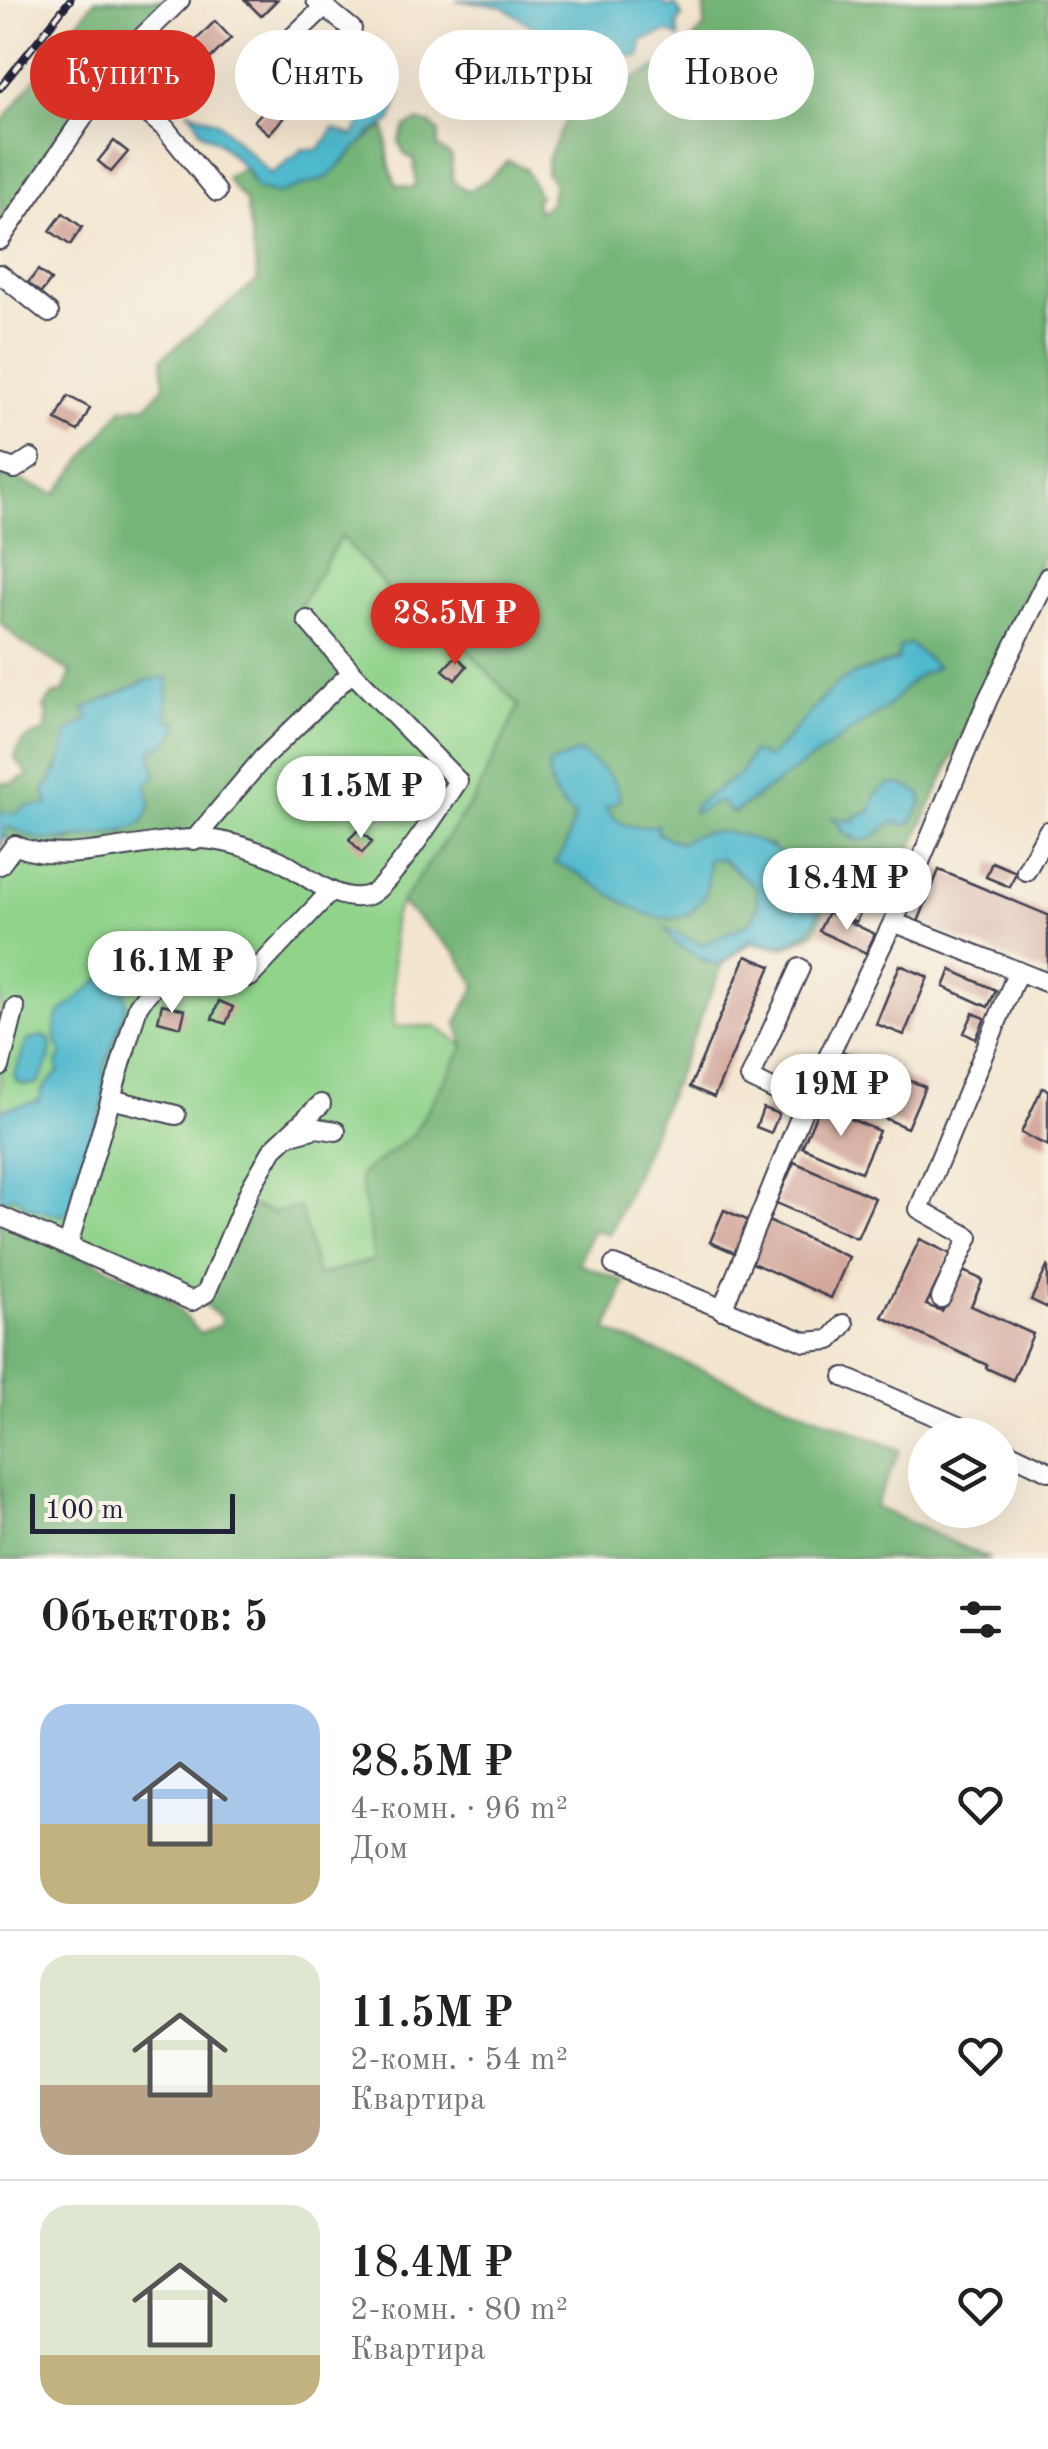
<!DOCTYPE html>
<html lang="ru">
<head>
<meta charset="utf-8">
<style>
  :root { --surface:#fff; --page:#f6f6f6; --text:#222; --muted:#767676; --line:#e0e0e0; --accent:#d93025 }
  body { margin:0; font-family:"Old Standard TT",serif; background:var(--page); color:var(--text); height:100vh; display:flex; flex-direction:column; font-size:38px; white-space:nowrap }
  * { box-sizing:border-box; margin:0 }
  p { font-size:32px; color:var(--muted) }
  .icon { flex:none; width:55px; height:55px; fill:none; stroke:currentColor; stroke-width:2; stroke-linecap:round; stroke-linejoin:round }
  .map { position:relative; height:1559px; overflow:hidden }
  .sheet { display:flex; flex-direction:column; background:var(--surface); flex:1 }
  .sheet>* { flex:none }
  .hud { position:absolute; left:30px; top:30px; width:990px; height:90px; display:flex; gap:20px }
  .tools { position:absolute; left:908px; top:1418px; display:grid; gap:20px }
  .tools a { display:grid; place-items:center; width:110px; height:110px; border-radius:50%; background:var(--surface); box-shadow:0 10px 40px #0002; font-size:50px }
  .scale { position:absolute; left:30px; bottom:25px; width:205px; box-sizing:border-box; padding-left:10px; border:5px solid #22223b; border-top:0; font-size:28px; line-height:35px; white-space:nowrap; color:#22223b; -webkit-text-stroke:8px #f7f3e8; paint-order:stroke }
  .price { position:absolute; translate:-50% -85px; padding:0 22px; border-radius:35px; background:#fff; color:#222; font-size:32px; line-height:65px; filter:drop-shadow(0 2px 5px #0008) }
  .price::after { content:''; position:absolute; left:50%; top:60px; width:30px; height:22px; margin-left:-15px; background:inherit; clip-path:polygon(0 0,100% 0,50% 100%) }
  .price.active { background:var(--accent); color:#fff }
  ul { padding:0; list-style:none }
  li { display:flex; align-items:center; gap:30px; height:250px; padding:0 40px }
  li+li { border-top:2px solid var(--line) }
  li span { display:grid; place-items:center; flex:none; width:280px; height:200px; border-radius:30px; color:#555 }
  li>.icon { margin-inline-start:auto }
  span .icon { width:120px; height:120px; fill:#fffc; stroke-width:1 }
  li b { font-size:42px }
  h2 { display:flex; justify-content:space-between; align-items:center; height:120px; padding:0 40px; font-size:42px }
  .chip { padding:0 35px; border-radius:45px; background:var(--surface); box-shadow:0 10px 40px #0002; font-size:35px; line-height:90px }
  .chip.active { background:var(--accent); color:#fff }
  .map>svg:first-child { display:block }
</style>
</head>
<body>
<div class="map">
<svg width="1048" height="1559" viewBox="0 0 1048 1559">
  <rect width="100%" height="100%" fill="#f7f3e8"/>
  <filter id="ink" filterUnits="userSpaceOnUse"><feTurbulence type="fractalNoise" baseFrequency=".01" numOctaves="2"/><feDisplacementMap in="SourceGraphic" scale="20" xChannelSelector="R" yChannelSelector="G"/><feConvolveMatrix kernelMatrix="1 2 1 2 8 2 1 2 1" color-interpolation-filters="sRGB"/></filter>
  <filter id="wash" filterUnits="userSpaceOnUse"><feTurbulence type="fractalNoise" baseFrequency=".0048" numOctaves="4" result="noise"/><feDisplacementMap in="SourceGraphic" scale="40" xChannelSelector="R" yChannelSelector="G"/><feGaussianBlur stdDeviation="2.25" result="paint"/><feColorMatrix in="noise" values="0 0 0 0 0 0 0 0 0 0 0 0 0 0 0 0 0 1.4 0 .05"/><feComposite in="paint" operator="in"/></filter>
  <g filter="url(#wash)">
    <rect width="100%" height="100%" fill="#f3e5ce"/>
    <!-- green -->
    <path fill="#90d38b" stroke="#597a63" stroke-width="2.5" d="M 341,536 L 390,592 L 440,620 L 519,706 L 474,799 L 398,908 L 393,919 L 394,1027 L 435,1026 L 464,1046 L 413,1135 L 361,1175 L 375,1260 L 317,1276 L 200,1298 L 0,1216 L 0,865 L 316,631 L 298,608 Z"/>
    <!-- forest -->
    <g fill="#74b577" stroke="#4b6c59" stroke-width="2.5" fill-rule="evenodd">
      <path d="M 95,0 L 167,0 L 125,45 L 0,223 L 0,125 Z"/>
      <path d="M 705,0 L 1048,0 L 1048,547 L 885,906 L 842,891 L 833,911 L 826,908 L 815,932 L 785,948 L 751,943 L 724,962 L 610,1234 L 592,1230 L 579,1264 L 625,1282 L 607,1331 L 900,1450 L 875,1507 L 990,1559 L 0,1559 L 0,1216 L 164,1294 L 200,1333 L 220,1325 L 221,1317 L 201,1303 L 246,1204 L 273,1213 L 300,1207 L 317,1276 L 374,1260 L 360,1175 L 413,1135 L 464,1046 L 457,1023 L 476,985 L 456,953 L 401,903 L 474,799 L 519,706 L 440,620 L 390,592 L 341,536 L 299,608 L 349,669 L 195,838 C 145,844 45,868 4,836 L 6,826 L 35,838 L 70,841 L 77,837 L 125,832 C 136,807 155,779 151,751 C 166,745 175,739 178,722 L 166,719 L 166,702 L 145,681 C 103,700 91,709 67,748 C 58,763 55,778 44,791 L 48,805 L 15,814 L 0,811 L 0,783 L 12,783 L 29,775 L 15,759 C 19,739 26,737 45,732 L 47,716 L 44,707 L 54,694 L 63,693 L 71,672 L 21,642 L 0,622 L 0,473 L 56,494 L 122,409 L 147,405 L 164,386 L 162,358 L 258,280 L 246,202 L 226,178 L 244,167 L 256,188 C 283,196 277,190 301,185 C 349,174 349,143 385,127 L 389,163 L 396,185 L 410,188 L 416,186 L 414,159 L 405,155 L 399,142 L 405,127 L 417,121 L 432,125 L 439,132 L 437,147 L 451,156 L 453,181 L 467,191 L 487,180 L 508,161 L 525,168 L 539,196 L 535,201 L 538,212 L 550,203 L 554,184 L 546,173 L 548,159 L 569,113 L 593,107 L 609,91 L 678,57 L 704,27 ZM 898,659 L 936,667 L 906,681 L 900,694 L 734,813 L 721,800 L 695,812 L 694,806 L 741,773 L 752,752 L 768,758 C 792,737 810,710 833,688 C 852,671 876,668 898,659 ZM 580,752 L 606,807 L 621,825 L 642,828 L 680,843 L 754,841 L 771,845 L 821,907 L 810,930 L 796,939 L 783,945 L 750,940 L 708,963 L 675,943 L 667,930 L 703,945 L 752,921 L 758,905 L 756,887 L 721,859 L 707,858 L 690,914 C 631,929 607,876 555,863 L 565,850 L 575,815 L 561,805 L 567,759 ZM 876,794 L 922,803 L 911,823 L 905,825 L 895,821 C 877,827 862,853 843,832 C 840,828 838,822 834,818 L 855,821 L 856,816 L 870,812 Z"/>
    </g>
    <!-- water -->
    <g fill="#50b9cd" stroke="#396e84" stroke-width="2.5">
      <path d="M 456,0 L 662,0 L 667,7 L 675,4 L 682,16 L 677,26 L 679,38 L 668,32 L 642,40 L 640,57 L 629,56 L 611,66 L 610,84 L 595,102 L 578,100 L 583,66 L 558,35 L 538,30 L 502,6 Z"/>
      <path d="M 368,78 L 384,83 L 400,96 L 391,122 L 371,133 L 328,177 L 278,194 L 256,188 L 248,171 L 218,142 L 201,132 L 193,115 L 187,110 L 218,122 L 271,174 L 303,149 L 319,150 L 334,128 L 353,136 L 362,122 L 351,99 Z"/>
      <path d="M 910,644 L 937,667 C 905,681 911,684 888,706 L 733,813 L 720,801 L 694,813 L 694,806 L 741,773 L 752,752 L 768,758 C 792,737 810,710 833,688 C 852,671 876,669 898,660 L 899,648 Z"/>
      <path d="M 168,677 L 167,719 L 178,722 C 175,738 166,745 151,751 L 156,774 L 146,786 L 151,803 C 148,811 147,819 140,824 C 126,834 62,840 45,840 C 31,840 20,829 7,827 L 0,851 L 0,811 L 15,814 L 26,806 L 48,805 L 44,791 L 59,768 L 68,732 L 89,718 L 83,710 L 145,681 Z"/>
      <path d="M 579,752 C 600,767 616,774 620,800 L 606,807 C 618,828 636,829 658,825 L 658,834 L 680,843 C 738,799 862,895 802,935 C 796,939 788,945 781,945 C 771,944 761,941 750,940 L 717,966 L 675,943 L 665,928 L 703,945 L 752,921 L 758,905 L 756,888 L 722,859 L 707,859 C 710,872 708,893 699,904 C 660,950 597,874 554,863 L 565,849 L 575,816 C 555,800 550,790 548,765 Z"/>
      <path d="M 890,784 L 903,785 L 921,794 L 922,802 L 911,823 L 905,825 L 894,821 L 872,838 L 862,841 L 844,833 L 841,825 L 831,818 L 855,821 L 856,816 L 870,812 L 876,794 Z"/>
      <path d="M 815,854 L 827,860 L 839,855 L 848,859 L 857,871 L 872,876 L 880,867 L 896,872 L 895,878 L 889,884 L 864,892 L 809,860 Z"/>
      <path d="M 104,976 L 124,989 L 127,1004 L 105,1067 L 103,1106 L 86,1159 L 76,1173 L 73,1207 L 62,1216 L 29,1208 L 15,1196 L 0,1202 L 0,1110 L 39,1101 L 42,1090 L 58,1072 L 57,1062 L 62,1054 C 55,1042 53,1027 58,1015 Z"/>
      <path d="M 42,1036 L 49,1039 C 54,1053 46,1070 38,1083 L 26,1085 L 17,1082 L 14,1074 C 20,1063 22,1051 28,1040 Z"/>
    </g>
    <g id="blocks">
      <!-- building -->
      <g fill="#cf9e92">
        <path d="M 245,0 L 277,0 L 261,16 Z"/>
        <path d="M 215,21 L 231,38 L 210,59 L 194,42 Z"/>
        <path d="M 327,39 L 343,53 L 331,67 L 315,53 Z"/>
        <path d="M 272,102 L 286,115 L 269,134 L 254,121 Z"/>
        <path d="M 114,141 L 128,152 L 111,172 L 98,161 Z"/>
        <path d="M 63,213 L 82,227 L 70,245 L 50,231 Z"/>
        <path d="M 38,270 L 51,280 L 41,293 L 28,283 Z"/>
        <path d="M 68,396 L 90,408 L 78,431 L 56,420 Z"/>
        <path d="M 456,656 L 467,666 L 455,680 L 443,670 Z"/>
        <path d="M 359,829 L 372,842 L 362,853 L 349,839 Z"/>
        <path d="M 992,862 L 1016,872 L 1010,887 L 986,877 Z"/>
        <path d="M 939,870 L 1048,915 L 1048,974 L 918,922 Z"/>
        <path d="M 844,895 L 864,904 L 856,922 L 836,913 Z"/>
        <path d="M 828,912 L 875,934 L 866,953 L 819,931 Z"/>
        <path d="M 746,956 L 771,966 L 714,1097 L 690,1087 Z"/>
        <path d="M 900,965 L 928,977 L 904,1035 L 876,1024 Z"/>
        <path d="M 951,970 L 996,990 L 988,1007 L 944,987 Z"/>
        <path d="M 219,1001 L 233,1007 L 226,1024 L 212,1019 Z"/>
        <path d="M 162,1004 L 185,1010 L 181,1027 L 158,1021 Z"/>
        <path d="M 973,1013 L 985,1018 L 976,1039 L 964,1033 Z"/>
        <path d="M 844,1052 L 925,1087 L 907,1128 L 826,1092 Z"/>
        <path d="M 1042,1088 L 1048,1090 L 1048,1146 L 1021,1133 Z"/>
        <path d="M 820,1106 L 879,1131 L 861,1172 L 802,1147 Z"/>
        <path d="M 763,1108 L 779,1114 L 771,1133 L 756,1127 Z"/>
        <path d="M 794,1162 L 875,1198 L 857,1238 L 776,1203 Z"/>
        <path d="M 724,1210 L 749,1221 L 735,1253 L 710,1242 Z"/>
        <path d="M 768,1221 L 849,1257 L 831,1298 L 750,1262 Z"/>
        <path d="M 920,1239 L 951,1254 L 926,1305 L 942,1311 L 961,1270 L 983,1280 L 971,1306 L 1033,1334 L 1013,1380 L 986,1368 L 987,1365 L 882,1317 Z"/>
        <path d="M 1048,1265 L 1048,1308 L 1031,1300 Z"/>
      </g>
    </g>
  </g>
  <g filter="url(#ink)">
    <use href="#blocks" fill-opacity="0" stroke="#413f51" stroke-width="2.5"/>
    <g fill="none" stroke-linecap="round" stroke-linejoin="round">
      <!-- minor casing -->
      <g stroke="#413f51" stroke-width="22">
        <g id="minor">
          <path d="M 316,0 L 352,29"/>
          <path d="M 255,73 L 324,7"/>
          <path d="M 108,80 L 165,128 L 217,192"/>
          <path d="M 0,240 L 130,49 L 180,0"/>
          <path d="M 0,274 L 49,313"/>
          <path d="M 0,464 L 15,469 L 31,458"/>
          <path d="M 194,840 L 262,759 L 352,672"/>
          <path d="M 0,865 L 15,845 C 64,870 157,833 213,840 C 236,843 258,851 279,860 C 304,873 338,906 369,895 C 389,888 443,803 458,781 L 352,672 L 307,620"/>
          <path d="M 1026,871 L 1048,831"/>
          <path d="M 893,922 L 1048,983"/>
          <path d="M 800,968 L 750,1078 L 805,1105"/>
          <path d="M 0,1067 L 15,1008"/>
          <path d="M 111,1099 L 176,1115"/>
          <path d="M 291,1135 L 317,1128 L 336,1131"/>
          <path d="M 0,1216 L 192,1301 L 206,1293 L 250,1189 L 273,1149 L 321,1104"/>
          <path d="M 68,1245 L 138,1006 C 171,957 198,968 250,977 L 331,891"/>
          <path d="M 614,1265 L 805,1342 L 830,1340 L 844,1324"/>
          <path d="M 941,1298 L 969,1237 L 919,1209 L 1018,971"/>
          <path d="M 722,1310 L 805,1105 L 907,893 L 988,699 L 1048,577"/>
          <path d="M 844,1377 L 979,1435"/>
          <path d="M 1000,1448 L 1048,1471"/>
        </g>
      </g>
      <!-- minor -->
      <use href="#minor" stroke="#fff" stroke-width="18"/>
      <!-- rail casing -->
      <g stroke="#22223b" stroke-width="8">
        <path id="rail" d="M 0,88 L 70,0"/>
      </g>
      <!-- rail -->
      <use href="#rail" stroke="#f7f3e8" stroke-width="4" stroke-dasharray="11" stroke-linecap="butt"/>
    </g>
  </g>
</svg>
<div class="tools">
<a><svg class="icon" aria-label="layers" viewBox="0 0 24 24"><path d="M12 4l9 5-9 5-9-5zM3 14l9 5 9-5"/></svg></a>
</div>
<div class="scale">100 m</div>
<b class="price active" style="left:455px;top:668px">28.5M ₽</b>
<b class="price" style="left:361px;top:841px">11.5M ₽</b>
<b class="price" style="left:847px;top:933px">18.4M ₽</b>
<b class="price" style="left:172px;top:1016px">16.1M ₽</b>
<b class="price" style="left:841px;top:1139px">19M ₽</b>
<div class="hud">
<a class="chip active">Купить</a>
<a class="chip">Снять</a>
<a class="chip">Фильтры</a>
<a class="chip">Новое</a>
</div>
</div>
<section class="sheet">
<h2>Объектов: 5<svg class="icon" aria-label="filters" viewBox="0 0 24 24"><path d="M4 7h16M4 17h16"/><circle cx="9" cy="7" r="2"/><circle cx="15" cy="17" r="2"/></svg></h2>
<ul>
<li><span style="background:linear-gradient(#a9c7e8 60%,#c2b280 0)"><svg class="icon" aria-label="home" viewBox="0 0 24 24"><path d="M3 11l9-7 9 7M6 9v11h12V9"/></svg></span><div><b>28.5M ₽</b><p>4-комн. · 96 m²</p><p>Дом</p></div><svg class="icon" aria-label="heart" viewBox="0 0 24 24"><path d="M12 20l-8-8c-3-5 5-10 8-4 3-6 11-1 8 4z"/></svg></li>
<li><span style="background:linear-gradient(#dfe7d0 65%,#b9a48a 0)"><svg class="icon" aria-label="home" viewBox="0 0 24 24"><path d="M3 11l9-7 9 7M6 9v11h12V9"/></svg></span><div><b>11.5M ₽</b><p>2-комн. · 54 m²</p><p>Квартира</p></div><svg class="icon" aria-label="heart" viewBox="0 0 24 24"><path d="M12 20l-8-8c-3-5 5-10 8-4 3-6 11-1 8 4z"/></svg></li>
<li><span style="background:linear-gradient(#dfe7d0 75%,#c2b280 0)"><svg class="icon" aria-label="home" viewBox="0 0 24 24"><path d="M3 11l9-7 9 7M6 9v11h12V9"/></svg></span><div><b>18.4M ₽</b><p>2-комн. · 80 m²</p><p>Квартира</p></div><svg class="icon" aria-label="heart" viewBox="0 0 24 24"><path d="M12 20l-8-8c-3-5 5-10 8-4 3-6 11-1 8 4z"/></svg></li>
</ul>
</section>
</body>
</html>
